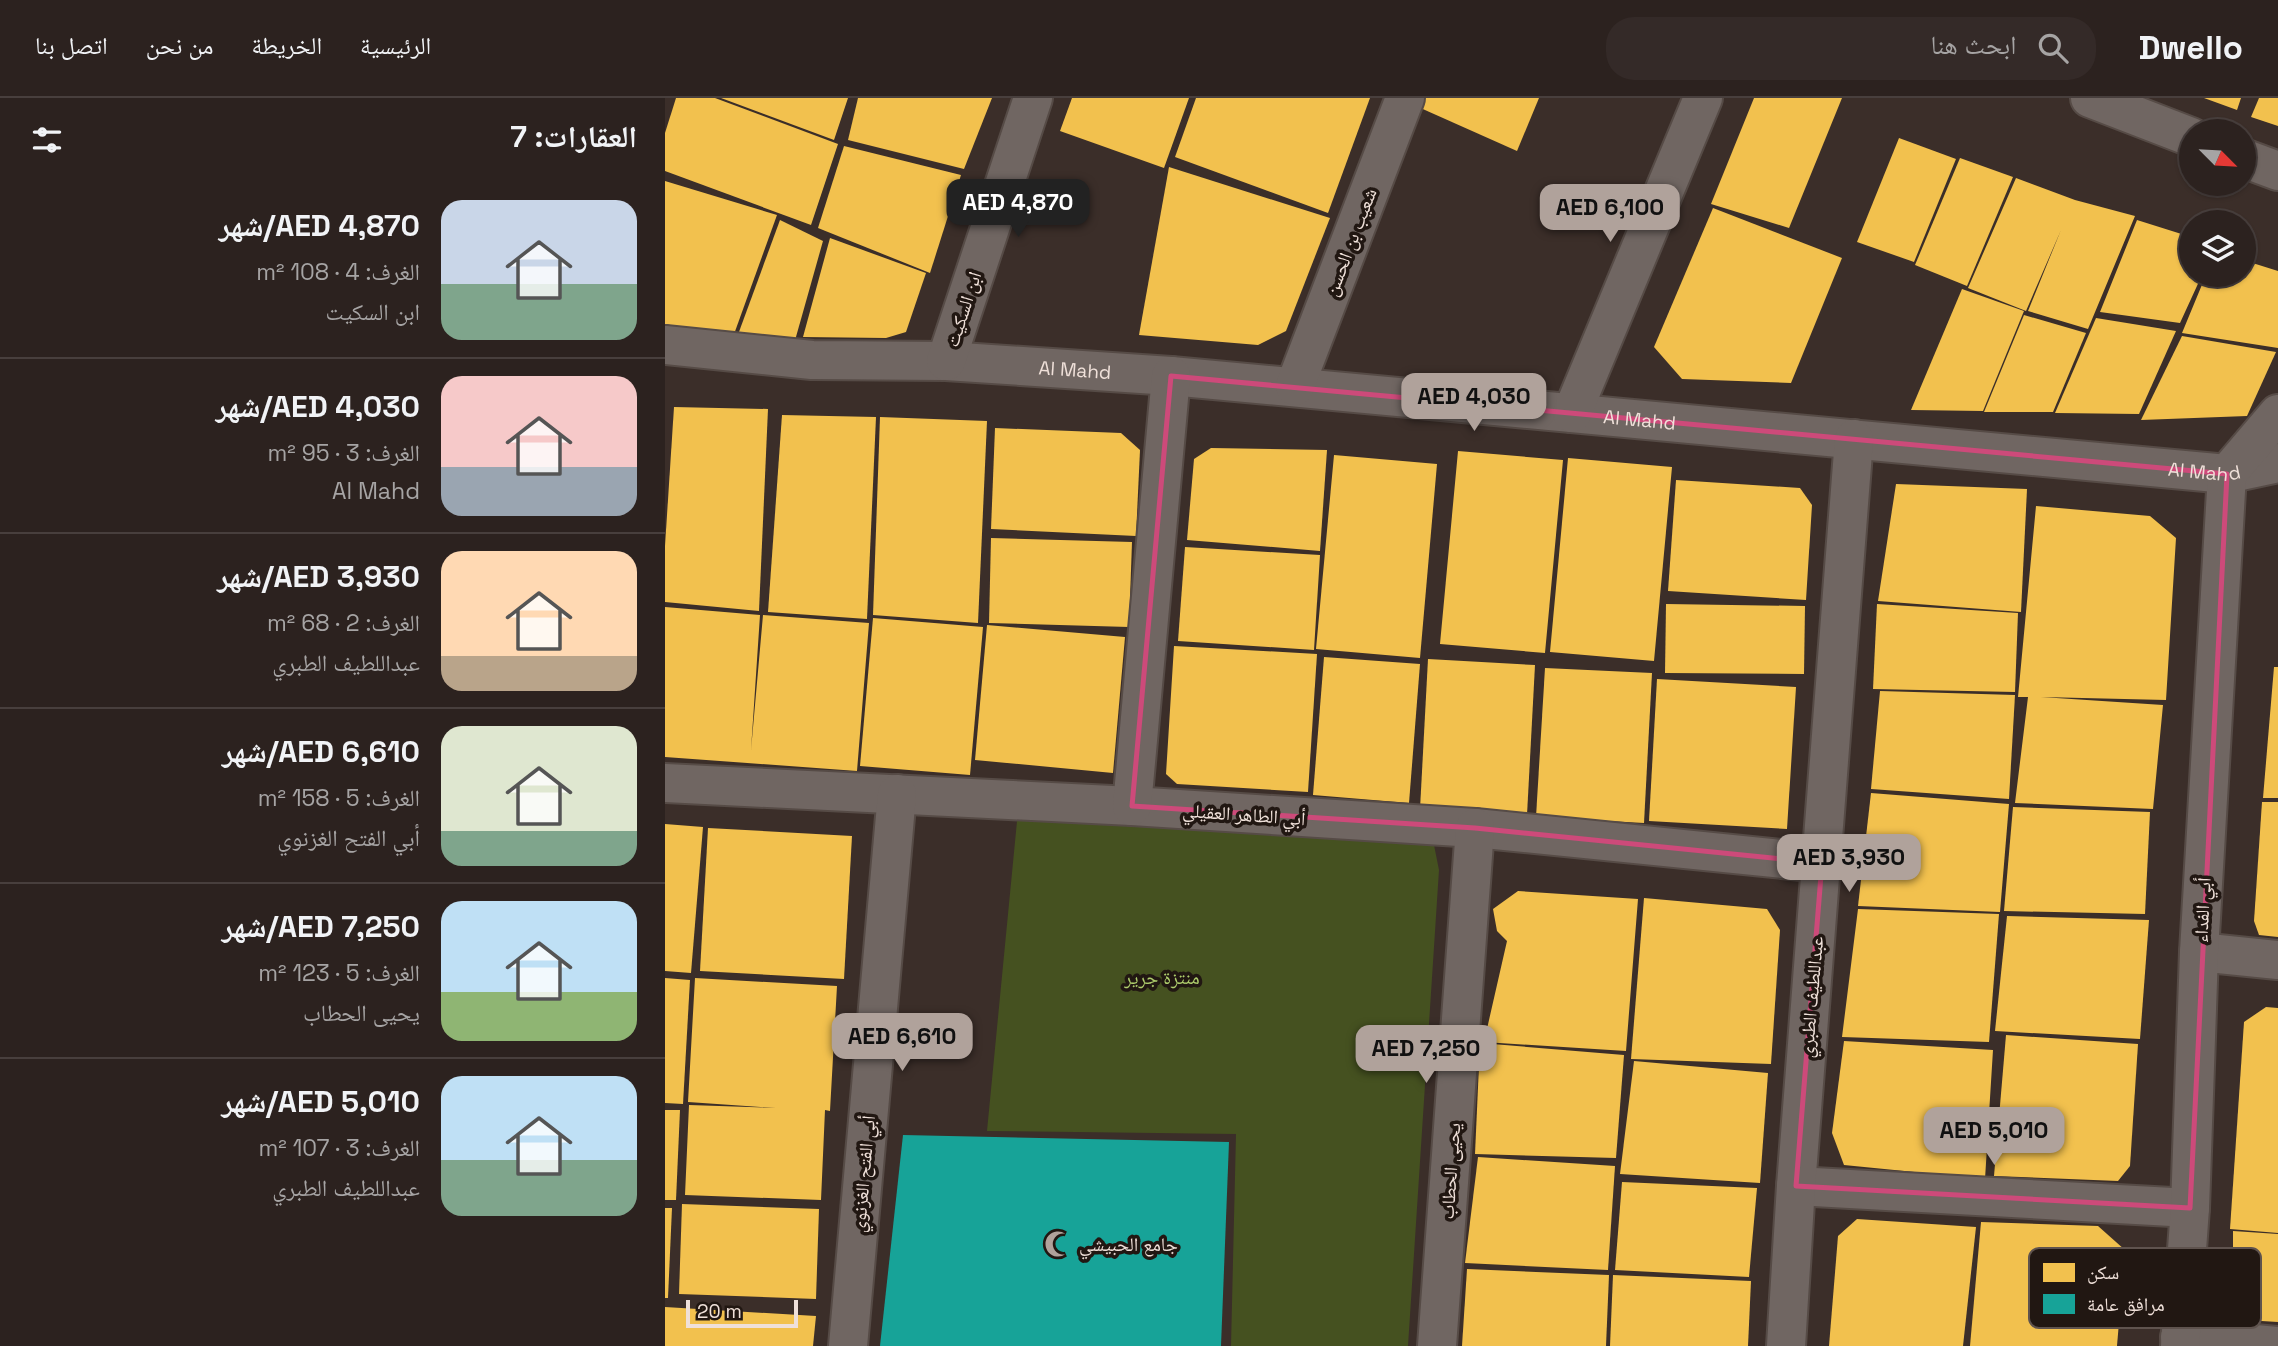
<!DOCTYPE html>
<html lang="ar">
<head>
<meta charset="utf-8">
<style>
  :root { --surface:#2c221f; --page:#342a28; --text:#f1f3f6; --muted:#a6a4a4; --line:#483f3d; --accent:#b0a29b }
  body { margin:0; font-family:"Space Grotesk","Noto Naskh Arabic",sans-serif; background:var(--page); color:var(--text); direction:rtl; height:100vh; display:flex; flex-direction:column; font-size:26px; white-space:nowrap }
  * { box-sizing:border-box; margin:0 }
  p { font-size:23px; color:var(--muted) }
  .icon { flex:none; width:38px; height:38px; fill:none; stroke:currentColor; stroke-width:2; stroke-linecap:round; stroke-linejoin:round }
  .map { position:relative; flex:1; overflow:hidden; direction:ltr }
  .drawer { display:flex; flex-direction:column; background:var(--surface); width:665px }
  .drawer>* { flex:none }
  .needle { width:46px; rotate:114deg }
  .fabs { position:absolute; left:1514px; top:21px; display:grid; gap:14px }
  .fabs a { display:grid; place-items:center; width:77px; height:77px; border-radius:50%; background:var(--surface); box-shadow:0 2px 5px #0004,0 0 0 2px var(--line); font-size:35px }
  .scale { position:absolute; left:21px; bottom:18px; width:112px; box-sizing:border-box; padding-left:7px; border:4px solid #efe0d9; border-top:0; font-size:19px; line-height:24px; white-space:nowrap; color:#efe0d9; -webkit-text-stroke:5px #211712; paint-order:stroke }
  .price { position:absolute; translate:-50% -60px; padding:0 16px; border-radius:14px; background:var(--accent); color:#111; font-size:23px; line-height:46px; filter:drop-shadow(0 2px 4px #0008) }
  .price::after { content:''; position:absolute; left:50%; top:42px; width:21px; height:16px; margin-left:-10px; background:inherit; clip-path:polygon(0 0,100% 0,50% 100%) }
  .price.on { background:#222; color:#fff }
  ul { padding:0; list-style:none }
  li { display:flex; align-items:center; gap:21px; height:175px; padding:0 28px }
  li+li { border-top:2px solid var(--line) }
  li span { display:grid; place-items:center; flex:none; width:196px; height:140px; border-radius:21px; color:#555 }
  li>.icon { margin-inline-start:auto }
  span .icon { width:84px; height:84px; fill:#fffc; stroke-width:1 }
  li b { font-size:30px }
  h2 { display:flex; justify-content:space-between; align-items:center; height:84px; padding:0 28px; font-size:30px }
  header { display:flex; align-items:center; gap:42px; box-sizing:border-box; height:98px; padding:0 35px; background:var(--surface); border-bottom:2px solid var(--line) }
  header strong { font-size:33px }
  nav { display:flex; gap:38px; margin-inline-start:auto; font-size:24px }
  .search { width:490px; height:63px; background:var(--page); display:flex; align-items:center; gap:18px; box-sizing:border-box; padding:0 24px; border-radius:28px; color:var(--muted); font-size:26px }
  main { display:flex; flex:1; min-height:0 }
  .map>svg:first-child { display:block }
</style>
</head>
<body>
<header>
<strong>Dwello</strong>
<div class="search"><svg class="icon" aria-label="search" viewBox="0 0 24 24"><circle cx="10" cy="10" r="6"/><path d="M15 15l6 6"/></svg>ابحث هنا</div>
<nav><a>الرئيسية</a><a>الخريطة</a><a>من نحن</a><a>اتصل بنا</a></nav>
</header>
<main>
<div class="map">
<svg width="1613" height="1248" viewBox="0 0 1613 1248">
  <rect width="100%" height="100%" fill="#3b2e29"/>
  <!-- green -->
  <path fill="#455120" d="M 353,713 L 768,742 L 774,772 L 743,1248 L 566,1248 L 571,1036 L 322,1033 Z"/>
  <!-- homes -->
  <g fill="#f2c14e">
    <path d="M 11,0 L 50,0 L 173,46 L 146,127 L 0,73 L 0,35 Z"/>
    <path d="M 56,0 L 183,0 L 169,42 Z"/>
    <path d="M 193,0 L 327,0 L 299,71 L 183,42 Z"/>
    <path d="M 407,0 L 524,0 L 499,70 L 395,33 Z"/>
    <path d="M 531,0 L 705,0 L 663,115 L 510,59 Z"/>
    <path d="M 755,0 L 874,0 L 852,53 L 751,8 Z"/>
    <path d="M 1089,0 L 1177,0 L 1124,130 L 1046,106 Z"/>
    <path d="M 1539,0 L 1576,0 L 1572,12 Z"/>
    <path d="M 1594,0 L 1613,0 L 1613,28 L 1586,19 Z"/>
    <path d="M 1234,40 L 1291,61 L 1249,164 L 1192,144 Z"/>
    <path d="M 179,48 L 296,77 L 265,175 L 153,130 Z"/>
    <path d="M 1295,60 L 1348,79 L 1302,188 L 1250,167 Z"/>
    <path d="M 504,69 L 665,120 L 621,233 L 593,247 L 474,237 Z"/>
    <path d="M 1351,80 L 1410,102 L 1470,118 L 1423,231 L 1363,213 L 1396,132 L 1361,213 L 1303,190 Z"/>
    <path d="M 0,83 L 112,117 L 68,239 L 0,226 Z"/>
    <path d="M 1048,110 L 1177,160 L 1126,285 L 1017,281 L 989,249 Z"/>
    <path d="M 115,122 L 158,143 L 129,246 L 71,242 Z"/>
    <path d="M 1472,122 L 1526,139 L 1526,177 L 1537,177 L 1515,225 L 1435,214 Z"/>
    <path d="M 165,140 L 261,175 L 241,234 L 221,240 L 138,239 Z"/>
    <path d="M 1578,162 L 1613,173 L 1613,250 L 1517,235 L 1541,177 L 1578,177 Z"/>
    <path d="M 1297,191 L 1359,213 L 1318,313 L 1246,312 Z"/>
    <path d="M 1359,217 L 1421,235 L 1388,314 L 1319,314 Z"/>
    <path d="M 1431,220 L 1511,233 L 1474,316 L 1390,315 Z"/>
    <path d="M 1517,238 L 1611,254 L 1582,318 L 1476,322 Z"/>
    <path d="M 9,309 L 103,311 L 94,513 L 0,504 L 0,448 Z"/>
    <path d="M 117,317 L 211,319 L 202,521 L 103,514 Z"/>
    <path d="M 215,319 L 322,323 L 313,525 L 208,517 Z"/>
    <path d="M 330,330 L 456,335 L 475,352 L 471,438 L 326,431 Z"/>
    <path d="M 546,350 L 662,352 L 655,453 L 522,442 L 529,361 Z"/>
    <path d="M 793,353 L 898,362 L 880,555 L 775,546 Z"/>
    <path d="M 669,357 L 772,366 L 755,560 L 651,551 Z"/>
    <path d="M 903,360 L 1007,369 L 989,563 L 885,554 Z"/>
    <path d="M 1011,382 L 1135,390 L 1147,407 L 1141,502 L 1003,493 Z"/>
    <path d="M 1231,386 L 1362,391 L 1356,514 L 1213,503 Z"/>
    <path d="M 1371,408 L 1485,418 L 1511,440 L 1501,602 L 1376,599 L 1498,607 L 1488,711 L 1350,705 L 1363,599 L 1353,599 Z"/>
    <path d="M 326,440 L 467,444 L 464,529 L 324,525 Z"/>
    <path d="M 520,449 L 655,457 L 649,552 L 513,543 Z"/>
    <path d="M 1001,506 L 1140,508 L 1139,576 L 1000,575 Z"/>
    <path d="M 1212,506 L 1353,515 L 1350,594 L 1208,591 Z"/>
    <path d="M 0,509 L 95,517 L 86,652 L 98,517 L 204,525 L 192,673 L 0,659 Z"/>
    <path d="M 208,520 L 318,529 L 305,677 L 195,668 Z"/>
    <path d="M 322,527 L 460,539 L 448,675 L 310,662 Z"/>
    <path d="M 509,548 L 652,556 L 643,694 L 512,686 L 501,676 Z"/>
    <path d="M 659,559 L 755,566 L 744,705 L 648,697 Z"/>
    <path d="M 763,561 L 870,567 L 862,717 L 755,711 Z"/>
    <path d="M 1609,569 L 1613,569 L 1613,700 L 1598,700 Z"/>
    <path d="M 880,570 L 987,575 L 979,725 L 871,719 Z"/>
    <path d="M 992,581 L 1131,589 L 1122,731 L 984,723 Z"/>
    <path d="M 1215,593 L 1350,597 L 1344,701 L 1206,691 Z"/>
    <path d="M 1206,695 L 1344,706 L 1335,814 L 1193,808 Z"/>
    <path d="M 1597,704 L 1613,704 L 1613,839 L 1594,837 L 1589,823 Z"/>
    <path d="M 1348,709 L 1485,714 L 1480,816 L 1339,813 Z"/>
    <path d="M 0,726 L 38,729 L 26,875 L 0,873 Z"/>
    <path d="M 43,730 L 187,738 L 179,881 L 35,873 Z"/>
    <path d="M 853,793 L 973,801 L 961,953 L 819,944 L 842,843 L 832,833 L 828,811 Z"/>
    <path d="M 979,800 L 1102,811 L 1115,832 L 1106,966 L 966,961 Z"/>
    <path d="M 1193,811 L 1334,816 L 1324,944 L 1177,939 Z"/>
    <path d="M 1342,818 L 1484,822 L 1475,941 L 1330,933 Z"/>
    <path d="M 0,880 L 25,882 L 18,1006 L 0,1005 Z"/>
    <path d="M 30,880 L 172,888 L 165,1013 L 160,1012 L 156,1102 L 20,1097 L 24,1007 L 111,1010 L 23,1004 Z"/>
    <path d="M 1601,909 L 1613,910 L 1613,1135 L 1565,1131 L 1579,924 Z"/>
    <path d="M 1341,937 L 1473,946 L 1465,1068 L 1453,1083 L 1329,1078 Z"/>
    <path d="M 1179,943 L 1328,952 L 1320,1081 L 1179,1067 L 1167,1035 Z"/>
    <path d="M 815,945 L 959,957 L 951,1060 L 810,1056 Z"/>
    <path d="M 969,963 L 1103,975 L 1095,1085 L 955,1076 Z"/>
    <path d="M 0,1012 L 15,1012 L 11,1102 L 0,1102 Z"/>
    <path d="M 813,1059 L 950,1068 L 943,1172 L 800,1165 Z"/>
    <path d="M 957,1084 L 1092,1090 L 1084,1179 L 950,1172 Z"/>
    <path d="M 17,1106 L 154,1111 L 151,1201 L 14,1196 Z"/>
    <path d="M 0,1110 L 7,1110 L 3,1200 L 0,1200 Z"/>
    <path d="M 1192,1121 L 1311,1129 L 1298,1248 L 1164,1248 L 1173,1138 Z"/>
    <path d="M 1316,1124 L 1433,1128 L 1460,1152 L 1452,1248 L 1305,1248 Z"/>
    <path d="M 1568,1133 L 1613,1136 L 1613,1224 L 1580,1222 L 1568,1198 Z"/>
    <path d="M 802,1171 L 944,1177 L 941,1248 L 797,1248 Z"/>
    <path d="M 948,1177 L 1086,1183 L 1083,1248 L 945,1248 Z"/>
    <path d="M 0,1209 L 151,1218 L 148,1248 L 0,1248 Z"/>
  </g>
  <!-- public -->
  <path fill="#17a398" d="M 238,1037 L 564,1044 L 556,1248 L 215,1248 Z"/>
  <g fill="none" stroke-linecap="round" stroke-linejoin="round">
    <!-- minor casing -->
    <g stroke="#564b46" stroke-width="42">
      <g id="minor">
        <path d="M 1425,0 L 1526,39"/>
        <path d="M 1578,60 L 1613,73"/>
        <path id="s1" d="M 0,247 L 147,262 L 281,263 L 506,278 L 1562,376 L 1613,365"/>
        <path d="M 281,263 L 368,0"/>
        <path d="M 630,288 L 740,0"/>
        <path d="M 907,315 L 1038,0"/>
        <path d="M 0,685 L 467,708 L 810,730 L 1157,765"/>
        <path d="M 467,708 L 506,278"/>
        <path d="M 1534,854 L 1613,862"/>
        <path d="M 1131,1088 L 1525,1110"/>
        <path d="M 1515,1239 L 1613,1248"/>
        <path d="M 183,1248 L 232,696"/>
        <path d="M 772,1248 L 810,730"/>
        <path d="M 1121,1248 L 1131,1088 L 1189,341"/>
        <path d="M 1515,1248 L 1525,1110 L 1534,854 L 1562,376 L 1613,316"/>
      </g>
    </g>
    <!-- minor -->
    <use href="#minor" stroke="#706662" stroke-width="38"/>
  </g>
  <!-- marked area -->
  <path fill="none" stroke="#cd4a7a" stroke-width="5" stroke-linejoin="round" d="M 506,278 L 1562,376 L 1525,1110 L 1131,1088 L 1157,765 L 810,730 L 467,708 Z"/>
  <!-- icons -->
  <defs>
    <g id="mosque-bare" transform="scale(2.1)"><path d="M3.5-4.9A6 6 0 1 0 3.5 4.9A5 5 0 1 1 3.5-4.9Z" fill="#b0a29b" stroke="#211712" stroke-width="2.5" paint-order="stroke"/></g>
  </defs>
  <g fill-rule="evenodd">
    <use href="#mosque-bare" x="393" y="1146"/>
  </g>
  <g text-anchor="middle" stroke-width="7" stroke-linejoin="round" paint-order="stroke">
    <!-- street labels -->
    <g font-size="19" fill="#efe0d9" stroke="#211712">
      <text transform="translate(685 144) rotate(-69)" y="7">شعيب بن الحسن</text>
      <text transform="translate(298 211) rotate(-72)" y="7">ابن السكيت</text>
      <text dy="7" stroke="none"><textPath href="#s1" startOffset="411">Al Mahd</textPath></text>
      <text dy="7" stroke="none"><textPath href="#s1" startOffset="978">Al Mahd</textPath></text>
      <text dy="7" stroke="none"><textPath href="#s1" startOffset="1545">Al Mahd</textPath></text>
      <text transform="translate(579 716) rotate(4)" y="7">أبي الطاهر العقيلي</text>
      <text transform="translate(1537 812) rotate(-87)" y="7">أبي الفداء</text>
      <text transform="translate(1146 899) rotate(-85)" y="7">عبداللطيف الطبري</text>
      <text transform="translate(785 1073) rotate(-86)" y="7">يحيى الحطاب</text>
      <text transform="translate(198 1076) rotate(-85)" y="7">أبي الفتح الغزنوي</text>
    </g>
    <!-- park labels -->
    <g font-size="19" fill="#aecd6c" stroke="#211712">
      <text x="497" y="886">منتزة جرير</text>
    </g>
    <!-- poi labels -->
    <g font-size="19" fill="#efe0d9" stroke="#211712" text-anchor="start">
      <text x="414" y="1153">جامع الحبيشي</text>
    </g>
  </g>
  <!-- legend -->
  <rect x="1364" y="1150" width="232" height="80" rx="10" fill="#211712" stroke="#5f534e" stroke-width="2"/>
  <rect x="1378" y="1165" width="32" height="19" fill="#f2c14e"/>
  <rect x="1378" y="1196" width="32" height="20" fill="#17a398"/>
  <g font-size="19" fill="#efe0d9">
    <text x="1422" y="1181">سكن</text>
    <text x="1422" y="1213">مرافق عامة</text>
  </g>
</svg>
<div class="fabs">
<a><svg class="needle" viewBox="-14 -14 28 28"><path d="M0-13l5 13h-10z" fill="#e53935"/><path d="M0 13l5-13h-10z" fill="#a6a4a4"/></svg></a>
<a><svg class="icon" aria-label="layers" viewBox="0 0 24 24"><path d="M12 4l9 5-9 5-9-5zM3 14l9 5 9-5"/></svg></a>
</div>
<div class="scale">20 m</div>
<b class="price on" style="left:353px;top:141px">AED 4,870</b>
<b class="price" style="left:945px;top:146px">AED 6,100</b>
<b class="price" style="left:809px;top:335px">AED 4,030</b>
<b class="price" style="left:1184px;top:796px">AED 3,930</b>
<b class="price" style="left:237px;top:975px">AED 6,610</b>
<b class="price" style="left:761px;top:987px">AED 7,250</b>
<b class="price" style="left:1329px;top:1069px">AED 5,010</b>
</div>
<section class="drawer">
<h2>العقارات: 7<svg class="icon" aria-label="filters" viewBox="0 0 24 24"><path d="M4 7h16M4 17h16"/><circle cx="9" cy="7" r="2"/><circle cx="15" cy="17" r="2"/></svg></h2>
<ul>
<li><span style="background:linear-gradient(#c9d6e8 60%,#7fa58c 0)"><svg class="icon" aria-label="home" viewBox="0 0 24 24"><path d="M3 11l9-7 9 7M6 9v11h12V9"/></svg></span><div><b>AED 4,870/شهر</b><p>الغرف: 4 · 108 m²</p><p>ابن السكيت</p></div></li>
<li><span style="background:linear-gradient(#f6c9c9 65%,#9aa5b1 0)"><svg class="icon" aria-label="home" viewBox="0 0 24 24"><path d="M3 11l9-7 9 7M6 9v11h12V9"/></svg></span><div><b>AED 4,030/شهر</b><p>الغرف: 3 · 95 m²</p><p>Al Mahd</p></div></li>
<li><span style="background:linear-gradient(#ffd9b3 75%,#b9a48a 0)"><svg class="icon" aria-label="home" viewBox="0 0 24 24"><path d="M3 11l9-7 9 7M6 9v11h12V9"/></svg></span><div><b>AED 3,930/شهر</b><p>الغرف: 2 · 68 m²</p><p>عبداللطيف الطبري</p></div></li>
<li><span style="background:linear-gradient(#dfe7d0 75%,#7fa58c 0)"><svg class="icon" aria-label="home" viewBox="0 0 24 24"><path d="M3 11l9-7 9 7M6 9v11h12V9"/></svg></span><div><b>AED 6,610/شهر</b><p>الغرف: 5 · 158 m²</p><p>أبي الفتح الغزنوي</p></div></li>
<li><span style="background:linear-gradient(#bfe0f5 65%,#8fb573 0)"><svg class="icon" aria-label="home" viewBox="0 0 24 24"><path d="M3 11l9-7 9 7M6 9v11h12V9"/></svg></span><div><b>AED 7,250/شهر</b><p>الغرف: 5 · 123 m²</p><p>يحيى الحطاب</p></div></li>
<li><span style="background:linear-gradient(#bfe0f5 60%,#7fa58c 0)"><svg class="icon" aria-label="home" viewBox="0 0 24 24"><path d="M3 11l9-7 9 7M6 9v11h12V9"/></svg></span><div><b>AED 5,010/شهر</b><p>الغرف: 3 · 107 m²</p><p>عبداللطيف الطبري</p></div></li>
</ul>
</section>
</main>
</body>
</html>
